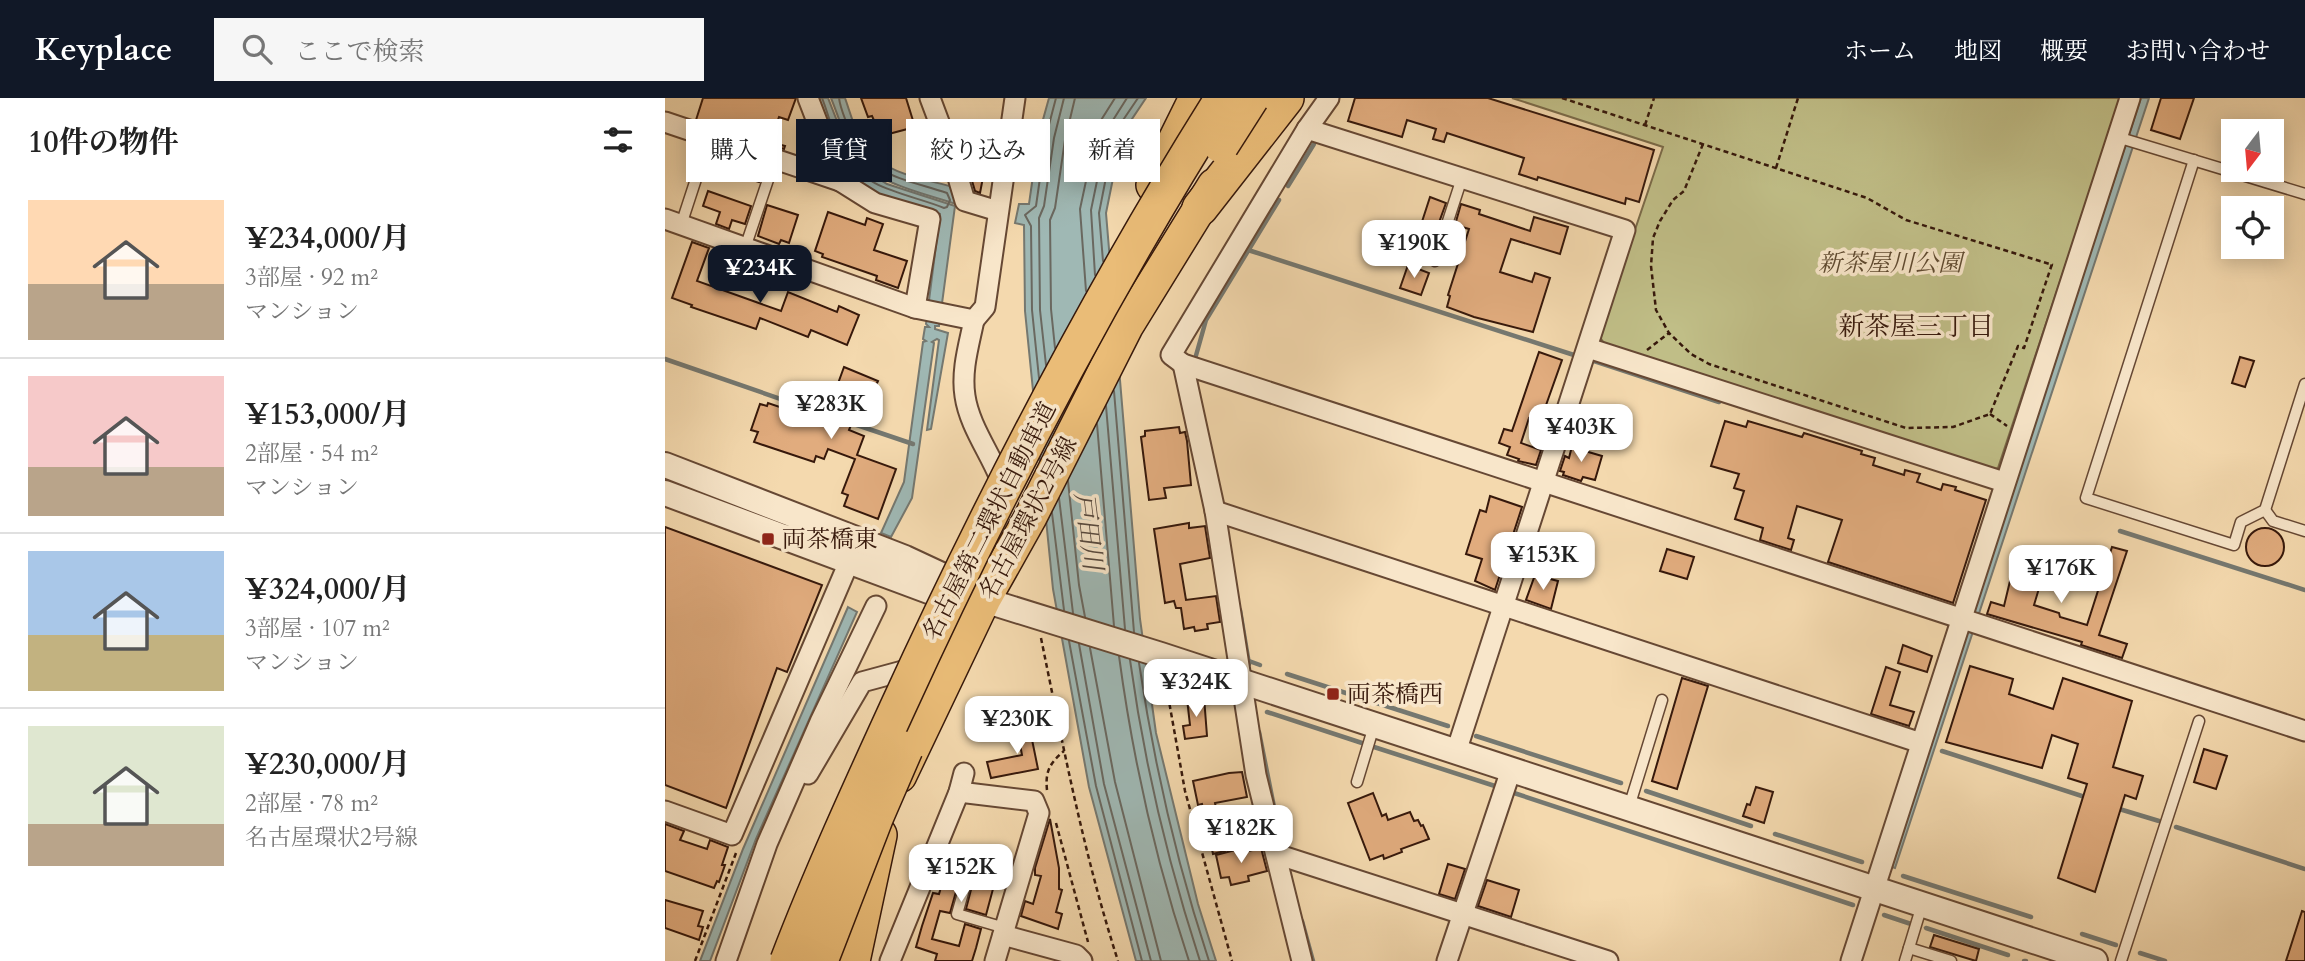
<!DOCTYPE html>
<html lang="ja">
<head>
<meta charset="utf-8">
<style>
  :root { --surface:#fff; --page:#f6f6f6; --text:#222; --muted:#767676; --line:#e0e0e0; --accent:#111827 }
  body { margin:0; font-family:Cardo,"Noto Serif JP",serif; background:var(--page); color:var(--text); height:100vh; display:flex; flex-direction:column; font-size:26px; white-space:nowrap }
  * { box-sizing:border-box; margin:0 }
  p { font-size:23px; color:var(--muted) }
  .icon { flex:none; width:38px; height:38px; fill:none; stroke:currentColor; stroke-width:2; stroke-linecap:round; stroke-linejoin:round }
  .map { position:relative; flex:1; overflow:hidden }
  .sheet { display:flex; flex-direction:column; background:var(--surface); width:665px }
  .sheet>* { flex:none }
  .top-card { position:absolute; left:21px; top:21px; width:665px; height:63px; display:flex; gap:14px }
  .needle { width:46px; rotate:196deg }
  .tools { position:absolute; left:1556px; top:21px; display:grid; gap:14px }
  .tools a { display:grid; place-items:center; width:63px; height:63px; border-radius:0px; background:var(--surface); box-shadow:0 4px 18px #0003; font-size:35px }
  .price { position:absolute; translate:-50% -60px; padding:0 16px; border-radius:14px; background:#fff; color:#222; font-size:23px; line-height:46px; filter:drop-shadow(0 2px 4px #0008) }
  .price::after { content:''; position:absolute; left:50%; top:42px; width:21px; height:16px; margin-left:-10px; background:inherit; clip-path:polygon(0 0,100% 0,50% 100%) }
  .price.on { background:var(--accent); color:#fff }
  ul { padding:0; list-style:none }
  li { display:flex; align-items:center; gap:21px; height:175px; padding:0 28px }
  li+li { border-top:2px solid var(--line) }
  li span { display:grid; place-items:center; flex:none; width:196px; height:140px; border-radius:0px; color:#555 }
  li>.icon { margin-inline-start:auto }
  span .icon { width:84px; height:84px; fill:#fffc; stroke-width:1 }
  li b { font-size:30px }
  h2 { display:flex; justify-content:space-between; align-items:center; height:84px; padding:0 28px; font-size:30px }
  .pill { padding:0 24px; border-radius:0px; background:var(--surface); box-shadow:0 4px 18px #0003; font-size:24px; line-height:63px }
  .pill.on { background:var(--accent); color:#fff }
  header { display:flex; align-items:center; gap:42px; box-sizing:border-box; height:98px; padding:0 35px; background:var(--accent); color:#fff }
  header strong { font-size:33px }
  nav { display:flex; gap:38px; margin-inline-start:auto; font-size:24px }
  .search { width:490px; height:63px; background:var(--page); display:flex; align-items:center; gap:18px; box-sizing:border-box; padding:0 24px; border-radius:0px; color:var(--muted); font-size:26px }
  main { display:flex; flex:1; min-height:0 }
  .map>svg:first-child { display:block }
</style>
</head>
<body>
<header>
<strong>Keyplace</strong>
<div class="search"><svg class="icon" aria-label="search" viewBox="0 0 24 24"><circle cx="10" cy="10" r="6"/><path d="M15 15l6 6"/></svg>ここで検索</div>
<nav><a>ホーム</a><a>地図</a><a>概要</a><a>お問い合わせ</a></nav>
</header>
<main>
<section class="sheet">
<h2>10件の物件<svg class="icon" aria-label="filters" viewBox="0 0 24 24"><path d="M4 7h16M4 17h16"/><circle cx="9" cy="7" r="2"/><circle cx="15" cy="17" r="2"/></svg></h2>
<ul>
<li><span style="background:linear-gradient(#ffd9b3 60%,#b9a48a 0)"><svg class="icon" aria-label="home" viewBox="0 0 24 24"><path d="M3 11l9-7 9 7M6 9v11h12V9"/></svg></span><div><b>¥234,000/月</b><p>3部屋 · 92 m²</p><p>マンション</p></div></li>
<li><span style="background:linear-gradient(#f6c9c9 65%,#b9a48a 0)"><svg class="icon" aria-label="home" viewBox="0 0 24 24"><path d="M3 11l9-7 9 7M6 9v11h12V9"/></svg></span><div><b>¥153,000/月</b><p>2部屋 · 54 m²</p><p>マンション</p></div></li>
<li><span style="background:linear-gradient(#a9c7e8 60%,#c2b280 0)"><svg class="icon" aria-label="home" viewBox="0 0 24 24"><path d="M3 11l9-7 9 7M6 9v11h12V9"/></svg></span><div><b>¥324,000/月</b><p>3部屋 · 107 m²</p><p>マンション</p></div></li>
<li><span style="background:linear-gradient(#dfe7d0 70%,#b9a48a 0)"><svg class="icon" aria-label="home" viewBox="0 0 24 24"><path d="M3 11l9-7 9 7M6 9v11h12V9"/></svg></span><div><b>¥230,000/月</b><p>2部屋 · 78 m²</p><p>名古屋環状2号線</p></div></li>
</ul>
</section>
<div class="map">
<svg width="1640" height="863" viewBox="0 0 1640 863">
  <rect width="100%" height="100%" fill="#f4d9ae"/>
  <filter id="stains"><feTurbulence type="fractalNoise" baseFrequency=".00286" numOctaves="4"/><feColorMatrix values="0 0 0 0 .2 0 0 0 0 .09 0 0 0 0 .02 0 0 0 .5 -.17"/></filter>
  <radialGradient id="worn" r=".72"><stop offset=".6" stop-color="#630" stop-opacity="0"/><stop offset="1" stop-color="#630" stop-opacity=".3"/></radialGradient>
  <!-- green -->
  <path fill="#c0be87" stroke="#7b6b49" stroke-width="2" d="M 847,0 L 1456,0 L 1333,370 L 1327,373 L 939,245 L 934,238 L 998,49 Z"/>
  <!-- water -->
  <g fill="#9fb8b4" stroke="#757870" stroke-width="2">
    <path d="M 150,0 L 163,0 L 183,51 L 200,72 L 222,86 L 290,108 L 274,228 L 270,228 L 270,231 L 283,235 L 266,331 L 262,332 L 274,242 L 272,241 L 267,244 L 269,245 L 247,400 L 226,439 L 216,435 L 239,384 L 258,244 L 261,243 L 258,241 L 260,229 L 264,229 L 261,226 L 275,116 C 244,105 193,97 176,65 C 165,45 158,21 150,0 Z"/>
    <path d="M 166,0 L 180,0 C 186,17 191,37 202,51 C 220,76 260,81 288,89 L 294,107 C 257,94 206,87 186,50 C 178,35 173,17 166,0 Z"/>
    <path d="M 384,0 L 481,0 L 457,36 L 441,115 L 475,521 L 491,635 L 533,806 L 551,863 L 471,863 L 424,689 L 388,491 L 360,213 L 359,127 L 350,125 L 354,106 L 364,106 L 374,36 Z"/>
    <path d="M 1476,0 L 1484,0 L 1230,770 L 1224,768 Z"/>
    <path d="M 183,509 L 192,514 L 91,741 L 45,863 L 35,863 L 78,751 Z"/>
  </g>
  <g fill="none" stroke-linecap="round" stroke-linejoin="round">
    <!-- shore -->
    <g stroke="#6a6860" stroke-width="2">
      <path d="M 157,0 C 164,18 169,40 179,57 C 199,92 245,96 279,110 L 282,109 L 285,102 L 282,95 C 234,79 202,79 182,26 C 179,18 175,9 174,0"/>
      <path d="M 438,163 L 434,115 L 450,34 L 473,0"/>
      <path d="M 430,177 L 426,112 L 443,30 L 462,0"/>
      <path d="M 421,193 L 415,111 L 433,27 L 450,0"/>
      <path d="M 390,250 L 386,211 L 385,122 L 390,110 L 400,42 L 410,0"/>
      <path d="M 381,267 L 375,212 L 374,120 L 379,108 L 389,40 L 399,0"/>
      <path d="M 374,280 L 367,212 L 366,128 L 360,117 L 371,108 L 381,38 L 391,0"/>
      <path d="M 449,293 L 469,534"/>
      <path d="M 441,308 L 460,531"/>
      <path d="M 432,326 L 449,528"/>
      <path d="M 403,383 L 414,487 L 420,519"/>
      <path d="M 394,400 L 408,515"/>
      <path d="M 387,415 L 399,512"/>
      <path d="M 404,543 L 431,688 L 477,863"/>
      <path d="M 414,546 L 439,686 L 486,863"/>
      <path d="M 425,550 L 450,684 L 496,863"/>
      <path d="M 454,558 C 468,662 491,764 524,863"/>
      <path d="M 465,562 C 479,664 503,765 535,863"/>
      <path d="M 474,565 C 489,666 512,766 544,863"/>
    </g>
    <!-- stream -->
    <g stroke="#757870" stroke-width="4.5">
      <path d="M 623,88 L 649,46"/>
      <path d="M 583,152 L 912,258"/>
      <path d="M 0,261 L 165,318"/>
      <path d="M 530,261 L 541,222 L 614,102"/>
      <path d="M 926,262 L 1054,304"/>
      <path d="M 183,324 L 248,346"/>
      <path d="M 1455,433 L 1640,492"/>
      <path d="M 575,512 L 584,566"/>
      <path d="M 584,563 L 595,567"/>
      <path d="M 622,576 L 783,628"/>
      <path d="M 602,614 L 697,645"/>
      <path d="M 594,634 L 610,714"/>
      <path d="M 811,638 L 956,685"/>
      <path d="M 709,649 L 833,689"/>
      <path d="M 1277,653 L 1423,700"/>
      <path d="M 981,693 L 1086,728"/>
      <path d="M 846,694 L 1188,807"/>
      <path d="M 1451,710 L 1494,723"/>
      <path d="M 1511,729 L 1640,771"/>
      <path d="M 1110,736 L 1197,764"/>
      <path d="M 1238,778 L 1366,819"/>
      <path d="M 1219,817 L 1246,826"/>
      <path d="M 637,823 L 648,863"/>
      <path d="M 1261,830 L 1343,857"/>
      <path d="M 1417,836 L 1451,847"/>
      <path d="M 1475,855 L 1500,863"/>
      <path d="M 1359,863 L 1361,863"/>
    </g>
  </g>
  <!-- building -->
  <g fill="#e1ac7e" stroke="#36180b" stroke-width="2">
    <path d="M 38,0 L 131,0 L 123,22 L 114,19 L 105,44 L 120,48 L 119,51 L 31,22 Z"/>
    <path d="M 196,0 L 241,0 L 250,29 L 216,38 L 207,18 L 203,19 Z"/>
    <path d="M 690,0 L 823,0 L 989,52 L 974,104 L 961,100 L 960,106 L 873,79 L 872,82 L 854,76 L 859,60 L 782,35 L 779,44 L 768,41 L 771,31 L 742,22 L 737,39 L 683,23 Z"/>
    <path d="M 1496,0 L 1529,0 L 1515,41 L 1486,32 Z"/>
    <path d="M 302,49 L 323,53 L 315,95 L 310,93 L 300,59 Z"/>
    <path d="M 56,56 L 99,70 L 94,84 L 51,70 Z"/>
    <path d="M 43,93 L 86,108 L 80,126 L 67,122 L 64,131 L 51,126 L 55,114 L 38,108 Z"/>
    <path d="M 765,99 L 781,105 L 768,141 L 753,136 Z"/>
    <path d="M 796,106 L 815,112 L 814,116 L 865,133 L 869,119 L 903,129 L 895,156 L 846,141 L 835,174 L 867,184 L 870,175 L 885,180 L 868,234 L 809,219 L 782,209 L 785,198 L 783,197 L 804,131 L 790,127 Z"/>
    <path d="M 102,107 L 133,117 L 124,145 L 116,142 L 114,146 L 93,138 Z"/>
    <path d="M 163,114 L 200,127 L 202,120 L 218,126 L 209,152 L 242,163 L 233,190 L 211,182 L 212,178 L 157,159 L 158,156 L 150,153 Z"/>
    <path d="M 27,144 L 44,150 L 32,183 L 116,213 L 123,194 L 172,214 L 174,208 L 194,217 L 182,247 L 146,232 L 143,239 L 95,220 L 91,231 L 26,209 L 27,207 L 7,200 Z"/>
    <path d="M 743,167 L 764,175 L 756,197 L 735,190 Z"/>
    <path d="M 874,254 L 897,262 L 875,324 L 864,320 L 856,345 L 876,352 L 871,367 L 853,363 L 854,361 L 842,357 L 845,349 L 834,345 L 839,331 L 847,333 Z"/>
    <path d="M 1575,259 L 1589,263 L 1580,289 L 1567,285 Z"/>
    <path d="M 179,269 L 213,283 L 207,296 L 200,293 L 184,332 L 199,338 L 192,357 L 231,371 L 213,421 L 179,408 L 183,397 L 177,395 L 190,361 L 163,351 L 159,361 L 151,358 L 149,364 L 89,344 L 93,334 L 86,332 L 95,306 L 102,308 L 103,305 L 159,324 Z"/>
    <path d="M 1060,323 L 1081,329 L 1083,323 L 1137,339 L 1139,335 L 1197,353 L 1196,356 L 1210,360 L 1208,367 L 1239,377 L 1240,372 L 1255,376 L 1252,384 L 1276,392 L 1278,386 L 1291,389 L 1290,392 L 1321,402 L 1288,505 L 1163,464 L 1177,422 L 1132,408 L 1123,440 L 1129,442 L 1126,452 L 1095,442 L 1098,430 L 1070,421 L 1079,393 L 1069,390 L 1074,376 L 1046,368 Z"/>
    <path d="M 514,329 L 515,335 L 520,334 L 522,343 L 526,387 L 499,390 L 501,400 L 484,402 L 476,339 L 480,338 L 480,333 Z"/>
    <path d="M 908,344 L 921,348 L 920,353 L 937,358 L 930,382 L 918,379 L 916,383 L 898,377 L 899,374 L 895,373 L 900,358 L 904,360 Z"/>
    <path d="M 825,398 L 857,409 L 830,492 L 810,483 L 817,461 L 801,456 L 815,412 L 821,414 Z"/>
    <path d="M 524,425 L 524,430 L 540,428 L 545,460 L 515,466 L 521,502 L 551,498 L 555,524 L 542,526 L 543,531 L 530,533 L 529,529 L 519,531 L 516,510 L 511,510 L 509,503 L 500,505 L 489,431 Z"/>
    <path d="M 0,429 L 157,487 L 122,574 L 112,570 L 61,710 L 0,687 Z"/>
    <circle cx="1600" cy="449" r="19"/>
    <path d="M 1447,449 L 1462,453 L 1434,537 L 1462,546 L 1457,560 L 1416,547 L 1417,544 L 1322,516 L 1326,504 L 1339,508 L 1351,458 L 1381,467 L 1369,507 L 1394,515 L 1395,519 L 1422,527 Z"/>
    <path d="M 1002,451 L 1029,459 L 1022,481 L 995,473 Z"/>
    <path d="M 870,477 L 893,483 L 886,511 L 861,502 Z"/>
    <path d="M 1238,547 L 1267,558 L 1262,574 L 1233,565 Z"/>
    <path d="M 1305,568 L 1348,581 L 1344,596 L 1388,611 L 1398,580 L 1467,603 L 1448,669 L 1478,678 L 1471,701 L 1460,697 L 1430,794 L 1393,780 L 1422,686 L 1403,680 L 1413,646 L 1387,637 L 1377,670 L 1281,644 Z"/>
    <path d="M 1221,569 L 1235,574 L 1225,607 L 1249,614 L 1244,628 L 1206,616 Z"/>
    <path d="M 1017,580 L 1043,588 L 1012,691 L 987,683 Z"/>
    <path d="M 539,599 L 542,638 L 520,641 L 518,628 L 525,627 L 522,601 Z"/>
    <path d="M 363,622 L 373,671 L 326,680 L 322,664 L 357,657 L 351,625 Z"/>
    <path d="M 1539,651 L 1562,658 L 1551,691 L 1529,684 Z"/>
    <path d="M 577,674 L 582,699 L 550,705 L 560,753 L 548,756 L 537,706 L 533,707 L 528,683 L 564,675 Z"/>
    <path d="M 1091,689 L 1108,694 L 1099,725 L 1078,718 L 1082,706 L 1085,707 Z"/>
    <path d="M 708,695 L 717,718 L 721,716 L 723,722 L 745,714 L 749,723 L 753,722 L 756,728 L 758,727 L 764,741 L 736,751 L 737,754 L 719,761 L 718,757 L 705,762 L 683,705 Z"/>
    <path d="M 385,721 L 394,770 L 394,791 L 397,792 L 391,814 L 397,816 L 393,831 L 356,818 L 360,803 L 368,806 L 376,778 L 370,777 L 370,770 Z"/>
    <path d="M 0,726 L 19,733 L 15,742 L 42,751 L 45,742 L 63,749 L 57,767 L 60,767 L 54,784 L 52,783 L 49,790 L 0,773 Z"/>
    <path d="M 578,750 L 579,754 L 596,750 L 602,773 L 583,778 L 584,783 L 566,787 L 564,779 L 556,780 L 551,757 Z"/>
    <path d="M 302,752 L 341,762 L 337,778 L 332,776 L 321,817 L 301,811 L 309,780 L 303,774 L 296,776 L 285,815 L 275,813 L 267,841 L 294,848 L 300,826 L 316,831 L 311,850 L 307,863 L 270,863 L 272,856 L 251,849 L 257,828 L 268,795 L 274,796 L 287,753 L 301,757 Z"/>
    <path d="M 783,766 L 800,771 L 790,801 L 774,796 Z"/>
    <path d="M 822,782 L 854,792 L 846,819 L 813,808 Z"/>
    <path d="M 0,802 L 38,813 L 33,828 L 38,829 L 34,842 L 0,830 Z"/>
    <path d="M 1637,813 L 1640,814 L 1640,863 L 1621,863 Z"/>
    <path d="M 1269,837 L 1314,851 L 1311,863 L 1265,849 Z"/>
  </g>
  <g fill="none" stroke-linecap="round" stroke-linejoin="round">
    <!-- service casing -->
    <g stroke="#664834" stroke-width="13">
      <g id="service">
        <path d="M 1452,39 L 1640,96"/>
        <path d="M 1529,62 L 1421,400 L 1569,447 L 1576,424 L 1600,412 L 1640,286"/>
        <path d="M 16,127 L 32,78"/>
        <path d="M 80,150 L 110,61"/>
        <path d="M 770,163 L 797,80"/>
        <path d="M 1600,412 L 1608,423 L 1640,433"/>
        <path d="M 692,684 L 709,628"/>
        <path d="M 964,709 L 997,602"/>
        <path d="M 302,781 L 292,816 L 340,830"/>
        <path d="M 1244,850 L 1286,863"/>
        <path d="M 1240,863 L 1257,807"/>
        <path d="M 1456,863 L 1534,623"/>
      </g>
    </g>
    <!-- minor casing -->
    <g stroke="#664834" stroke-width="23">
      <g id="minor">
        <path d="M 143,0 L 175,83 L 210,105 L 265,121 L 250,210"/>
        <path d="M 265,0 L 286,56 L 300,103 L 333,113"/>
        <path d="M 664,0 L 642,31 L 506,257 L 518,266 L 1640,633"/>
        <path d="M 0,24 L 175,83"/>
        <path d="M 642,31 L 960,132 L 791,654"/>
        <path d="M 0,121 L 250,210 L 309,222 L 320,209 L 350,0"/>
        <path d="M 309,222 C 304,247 296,272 300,298 C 304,326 323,352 334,378"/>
        <path d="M 923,250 L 1339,384"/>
        <path d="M 518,266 L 550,413 L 591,677 L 637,863"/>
        <path d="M 550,413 L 1256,645"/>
        <path d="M 143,676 L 197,584 L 245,571"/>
        <path d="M 294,694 L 369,703 L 374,715 L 330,863"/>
        <path d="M 0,713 L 67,737 L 184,464"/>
        <path d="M 611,756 L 943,863"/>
        <path d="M 338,837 L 411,857 L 417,863"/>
        <path d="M 61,863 L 102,746 L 155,624 L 211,508"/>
        <path d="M 225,863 L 294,694 L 299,675"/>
        <path d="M 782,863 L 846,672"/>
        <path d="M 1186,863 L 1465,0"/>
      </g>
    </g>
    <!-- tertiary casing -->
    <g stroke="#664834" stroke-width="28">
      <g id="tertiary">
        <path d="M 0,367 L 240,460 L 285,481 L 303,492"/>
        <path d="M 0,395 L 277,498 L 319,502 L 496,557 L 1430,863"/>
      </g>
    </g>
    <!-- trunk casing -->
    <g stroke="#36180b" stroke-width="35">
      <path id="trunk" d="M 235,678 L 319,502 L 365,420 L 462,228 L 549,87"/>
    </g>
    <!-- motorway casing -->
    <g stroke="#36180b" stroke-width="38">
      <g id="motorway">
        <path d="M 489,87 L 532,0"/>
        <path d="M 535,110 L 621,0"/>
        <path d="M 187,863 L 214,737"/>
      </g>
    </g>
    <!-- path -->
    <g stroke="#36180b" stroke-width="2.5" stroke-dasharray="5 3.5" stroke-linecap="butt">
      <path d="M 897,0 L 1202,100 L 1241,122 L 1388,167"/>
      <path d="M 980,27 L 989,0"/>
      <path d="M 1038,46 L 1019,93 L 1008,102 L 995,123 L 988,140 L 986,168 L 991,212 L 1004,235 L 1026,256 L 1044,266 L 1241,330 L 1288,329 L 1325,316 L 1353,248 L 1359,250 L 1387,166"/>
      <path d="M 1111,70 L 1133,0"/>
      <path d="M 982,252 L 1004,235"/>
      <path d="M 1325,316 L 1342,328"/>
      <path d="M 376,540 C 398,648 419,757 453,863"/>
      <path d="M 500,581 L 520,693 L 567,863"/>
      <path d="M 382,692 C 380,673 385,665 399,653"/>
      <path d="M 391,725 L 423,844"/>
      <path d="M 30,863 L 71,755"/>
    </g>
    <!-- service -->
    <use href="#service" stroke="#f8e6ca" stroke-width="10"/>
    <!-- minor -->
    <use href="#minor" stroke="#f8e6ca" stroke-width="19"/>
    <!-- tertiary -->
    <use href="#tertiary" stroke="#f8e6ca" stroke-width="24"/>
    <!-- trunk -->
    <use href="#trunk" stroke="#eabc77" stroke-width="32"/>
    <!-- motorway -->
    <use href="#motorway" stroke="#eabc77" stroke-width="35"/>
    <!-- motorway-bridge casing -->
    <g stroke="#36180b" stroke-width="38" stroke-linecap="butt">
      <g id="motorway-bridge">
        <path d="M 556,47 L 586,0"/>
        <path d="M 123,863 C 156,777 194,694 232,611 C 328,401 435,195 558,0"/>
        <path d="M 155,863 L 211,718 L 240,651"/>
      </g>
    </g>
    <!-- motorway-bridge -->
    <use href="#motorway-bridge" stroke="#eabc77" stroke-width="35"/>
  </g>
  <!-- markers -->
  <g fill="#8f2418" stroke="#f8e6ca" stroke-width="2.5">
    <rect x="96" y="434" width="14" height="14" rx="3.5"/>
    <rect x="661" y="589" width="14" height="14" rx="3.5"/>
  </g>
  <g text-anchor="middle" stroke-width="7" stroke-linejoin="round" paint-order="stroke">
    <!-- park labels -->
    <g font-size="24" font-style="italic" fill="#5f4a30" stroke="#f8e6ca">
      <text x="1225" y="173">新茶屋川公園</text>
    </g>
    <!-- street labels -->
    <g font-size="24" fill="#36180b" stroke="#f8e6ca">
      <text transform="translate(363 420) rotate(-62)" y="8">名古屋環状2号線</text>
      <text transform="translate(324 423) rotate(-63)" y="8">名古屋第二環状自動車道</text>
    </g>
    <!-- poi labels -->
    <g font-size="24" fill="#36180b" stroke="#f8e6ca" text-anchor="start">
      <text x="117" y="449">両茶橋東</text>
      <text x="682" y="604">両茶橋西</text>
    </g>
    <!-- neighbourhood labels -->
    <g font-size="26" fill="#36180b" stroke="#f8e6ca">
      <text x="1251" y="237">新茶屋三丁目</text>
    </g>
    <!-- water labels -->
    <g font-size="26" font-style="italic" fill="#56483e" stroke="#f8e6ca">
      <text transform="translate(424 433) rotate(83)" y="9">戸田川</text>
    </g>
  </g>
  <rect width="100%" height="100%" filter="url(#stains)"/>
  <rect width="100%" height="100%" fill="url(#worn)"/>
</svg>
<div class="tools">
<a><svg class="needle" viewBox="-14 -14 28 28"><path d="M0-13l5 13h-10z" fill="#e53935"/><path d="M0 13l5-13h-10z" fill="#767676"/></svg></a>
<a><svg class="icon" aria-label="locate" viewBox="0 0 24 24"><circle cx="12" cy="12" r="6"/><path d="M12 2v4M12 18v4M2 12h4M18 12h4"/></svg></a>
</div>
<b class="price" style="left:749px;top:182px">¥190K</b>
<b class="price on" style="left:95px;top:207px">¥234K</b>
<b class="price" style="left:166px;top:343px">¥283K</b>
<b class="price" style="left:916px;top:366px">¥403K</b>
<b class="price" style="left:878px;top:494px">¥153K</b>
<b class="price" style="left:1396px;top:507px">¥176K</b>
<b class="price" style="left:531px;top:621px">¥324K</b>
<b class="price" style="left:352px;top:658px">¥230K</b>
<b class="price" style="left:576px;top:767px">¥182K</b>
<b class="price" style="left:296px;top:806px">¥152K</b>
<div class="top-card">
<a class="pill">購入</a>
<a class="pill on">賃貸</a>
<a class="pill">絞り込み</a>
<a class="pill">新着</a>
</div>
</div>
</main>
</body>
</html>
